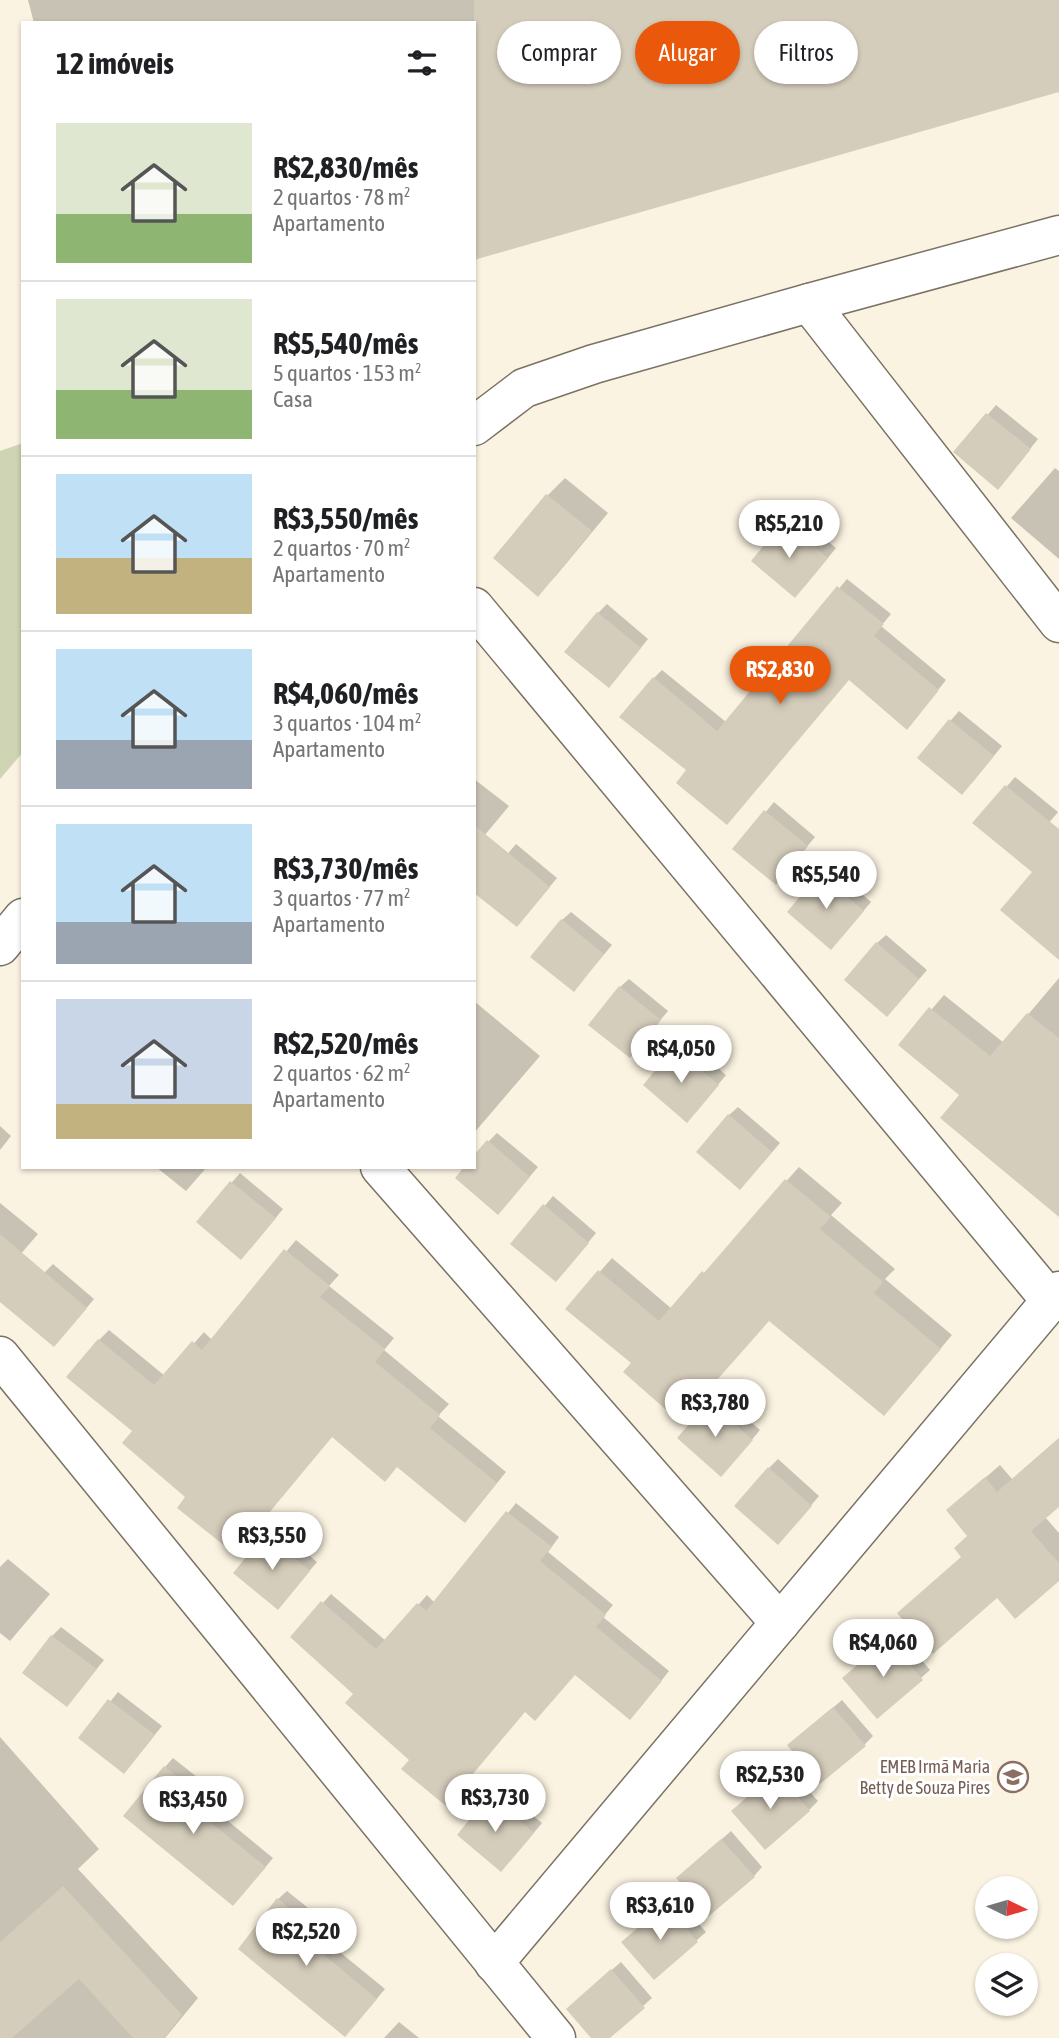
<!DOCTYPE html>
<html lang="pt">
<head>
<meta charset="utf-8">
<style>
  :root { --surface:#fff; --page:#f2f2f2; --text:#202124; --muted:#757577; --line:#e0e0e0; --accent:#ea580c }
  body { margin:0; font-family:"Asap Condensed",sans-serif; background:var(--page); color:var(--text); height:100vh; display:flex; flex-direction:column; font-size:26px; white-space:nowrap }
  * { box-sizing:border-box; margin:0 }
  p { font-size:23px; color:var(--muted) }
  .icon { flex:none; width:38px; height:38px; fill:none; stroke:currentColor; stroke-width:2; stroke-linecap:round; stroke-linejoin:round }
  .map { position:relative; flex:1; overflow:hidden }
  .side { position:absolute; left:21px; top:21px; width:455px; height:1148px; display:flex; flex-direction:column; background:var(--surface); border-radius:0px; box-shadow:0 2px 5px #0004 }
  .side>* { flex:none }
  .hud { position:absolute; left:497px; top:21px; width:457px; height:63px; display:flex; gap:14px }
  .needle { width:46px; rotate:95deg }
  .controls { position:absolute; left:975px; top:1876px; display:grid; gap:14px }
  .controls a { display:grid; place-items:center; width:63px; height:63px; border-radius:50%; background:var(--surface); box-shadow:0 2px 5px #0004; font-size:35px }
  .price { position:absolute; translate:-50% -60px; padding:0 16px; border-radius:24px; background:#fff; color:#222; font-size:23px; line-height:46px; filter:drop-shadow(0 2px 4px #0008) }
  .price::after { content:''; position:absolute; left:50%; top:42px; width:21px; height:16px; margin-left:-10px; background:inherit; clip-path:polygon(0 0,100% 0,50% 100%) }
  .price.active { background:var(--accent); color:#fff }
  ul { padding:0; list-style:none }
  li { display:flex; align-items:center; gap:21px; height:175px; padding:0 35px }
  li+li { border-top:2px solid var(--line) }
  li span { display:grid; place-items:center; flex:none; width:196px; height:140px; border-radius:0px; color:#555 }
  li>.icon { margin-inline-start:auto }
  span .icon { width:84px; height:84px; fill:#fffc; stroke-width:1 }
  li b { font-size:30px }
  h2 { display:flex; justify-content:space-between; align-items:center; height:84px; padding:0 35px; font-size:30px }
  .tag { padding:0 24px; border-radius:32px; background:var(--surface); box-shadow:0 2px 5px #0004; font-size:24px; line-height:63px }
  .tag.active { background:var(--accent); color:#fff }
  .map>svg:first-child { display:block }
</style>
</head>
<body>
<div class="map">
<svg width="1059" height="2038" viewBox="0 0 1059 2038">
  <rect width="100%" height="100%" fill="#fbf3e1"/>
  <!-- green -->
  <path fill="#ced4b4" d="M 23,443 L 23,752 L 0,779 L 0,451 Z"/>
  <!-- shadow -->
  <g fill="#0003">
    <path d="M 28,0 L 1059,0 L 1059,90 L 474,23 L 34,23 Z"/>
    <path d="M 996,405 L 1038,439 L 1006,479 L 956,452 Z"/>
    <path d="M 1055,468 L 1059,471 L 1059,559 L 1011,518 Z"/>
    <path d="M 565,478 L 608,513 L 555,577 L 538,594 L 495,558 L 548,495 Z"/>
    <path d="M 794,513 L 836,548 L 804,587 L 785,522 Z"/>
    <path d="M 847,579 L 891,614 L 881,626 L 946,680 L 915,719 L 850,678 L 689,770 L 654,678 L 662,670 L 726,722 Z"/>
    <path d="M 607,604 L 648,639 L 617,677 L 598,613 Z"/>
    <path d="M 959,711 L 1002,746 L 971,784 L 919,757 Z"/>
    <path d="M 1015,777 L 1058,812 L 1026,850 L 975,823 Z"/>
    <path d="M 474,779 L 509,806 L 474,848 Z"/>
    <path d="M 774,802 L 815,837 L 784,874 L 735,849 Z"/>
    <path d="M 516,844 L 557,878 L 525,916 L 476,892 Z"/>
    <path d="M 830,866 L 871,902 L 840,939 L 821,874 Z"/>
    <path d="M 571,912 L 612,945 L 574,990 L 562,920 Z"/>
    <path d="M 886,935 L 927,970 L 896,1006 L 877,943 Z"/>
    <path d="M 1059,978 L 1059,1206 L 962,1095 L 901,1045 L 944,995 L 1004,1043 Z"/>
    <path d="M 629,979 L 668,1011 L 638,1047 L 620,987 Z"/>
    <path d="M 474,1001 L 540,1056 L 474,1133 Z"/>
    <path d="M 684,1039 L 726,1075 L 696,1112 L 645,1084 Z"/>
    <path d="M 738,1107 L 780,1143 L 749,1179 L 729,1115 Z"/>
    <path d="M 0,1126 L 11,1136 L 0,1150 Z"/>
    <path d="M 497,1133 L 538,1167 L 498,1213 L 474,1167 L 488,1142 Z"/>
    <path d="M 156,1167 L 207,1167 L 186,1191 Z"/>
    <path d="M 799,1167 L 842,1203 L 831,1215 L 895,1269 L 885,1279 L 952,1335 L 896,1401 L 769,1319 L 633,1363 L 567,1309 L 612,1258 L 672,1309 Z"/>
    <path d="M 240,1173 L 283,1209 L 250,1249 L 198,1222 Z"/>
    <path d="M 553,1196 L 596,1233 L 564,1272 L 513,1244 Z"/>
    <path d="M 0,1203 L 38,1234 L 0,1278 Z"/>
    <path d="M 296,1240 L 339,1275 L 329,1286 L 394,1338 L 384,1350 L 449,1404 L 438,1416 L 506,1472 L 475,1510 L 398,1465 L 332,1436 L 235,1552 L 134,1431 L 99,1340 L 109,1330 L 165,1376 L 204,1332 L 212,1340 Z"/>
    <path d="M 53,1264 L 94,1299 L 63,1336 L 45,1272 Z"/>
    <path d="M 718,1394 L 760,1430 L 730,1466 L 710,1403 Z"/>
    <path d="M 1059,1438 L 1059,1504 L 1045,1517 L 1059,1533 L 1059,1579 L 963,1556 L 969,1535 L 948,1510 L 1000,1465 L 1012,1479 Z"/>
    <path d="M 778,1459 L 819,1496 L 787,1534 L 769,1468 Z"/>
    <path d="M 516,1503 L 559,1537 L 548,1552 L 613,1605 L 603,1617 L 669,1671 L 639,1709 L 576,1673 L 526,1710 L 412,1759 L 355,1694 L 292,1637 L 331,1594 L 386,1641 L 427,1595 L 435,1603 Z"/>
    <path d="M 275,1527 L 317,1562 L 286,1599 L 266,1535 Z"/>
    <path d="M 8,1559 L 50,1594 L 10,1641 L 0,1633 L 0,1567 Z"/>
    <path d="M 61,1627 L 104,1660 L 67,1705 L 52,1636 Z"/>
    <path d="M 898,1632 L 930,1670 L 877,1717 L 853,1670 Z"/>
    <path d="M 118,1692 L 162,1726 L 132,1763 L 81,1738 Z"/>
    <path d="M 842,1700 L 873,1736 L 864,1745 L 798,1737 Z"/>
    <path d="M 0,1737 L 99,1849 L 78,1869 L 198,1998 L 165,2038 L 0,2038 Z"/>
    <path d="M 173,1758 L 216,1792 L 206,1803 L 273,1858 L 242,1895 L 165,1767 Z"/>
    <path d="M 786,1765 L 818,1801 L 809,1810 L 742,1802 Z"/>
    <path d="M 499,1788 L 542,1823 L 510,1861 L 490,1796 Z"/>
    <path d="M 731,1831 L 762,1867 L 754,1876 L 687,1870 Z"/>
    <path d="M 287,1891 L 328,1924 L 319,1935 L 385,1989 L 354,2026 L 278,1899 Z"/>
    <path d="M 675,1897 L 706,1932 L 654,1978 L 632,1934 Z"/>
    <path d="M 621,1962 L 652,1998 L 607,2038 L 593,2038 L 577,2000 Z"/>
    <path d="M 399,2022 L 419,2038 L 384,2038 Z"/>
  </g>
  <!-- building -->
  <g fill="#d5cdbb">
    <path d="M 474,0 L 1059,0 L 1059,92 L 474,260 Z"/>
    <path d="M 986,413 L 1031,449 L 998,490 L 953,452 Z"/>
    <path d="M 546,494 L 592,531 L 538,597 L 493,558 Z"/>
    <path d="M 784,521 L 828,558 L 795,598 L 751,561 Z"/>
    <path d="M 837,586 L 884,624 L 874,636 L 939,690 L 907,730 L 849,680 L 727,825 L 676,783 L 686,770 L 619,717 L 653,677 L 717,731 Z"/>
    <path d="M 597,612 L 641,648 L 609,688 L 564,652 Z"/>
    <path d="M 949,719 L 994,756 L 962,795 L 917,758 Z"/>
    <path d="M 1005,785 L 1059,829 L 1059,960 L 1000,910 L 1032,872 L 972,823 Z"/>
    <path d="M 764,810 L 808,846 L 776,885 L 732,849 Z"/>
    <path d="M 474,825 L 550,887 L 517,927 L 474,893 Z"/>
    <path d="M 820,873 L 864,911 L 831,950 L 787,912 Z"/>
    <path d="M 561,919 L 604,954 L 574,992 L 530,957 Z"/>
    <path d="M 876,942 L 919,979 L 887,1017 L 844,980 Z"/>
    <path d="M 619,986 L 661,1020 L 630,1058 L 588,1025 Z"/>
    <path d="M 929,1007 L 990,1056 L 1027,1013 L 1059,1038 L 1059,1217 L 940,1118 L 959,1095 L 898,1045 Z"/>
    <path d="M 675,1047 L 719,1085 L 687,1123 L 643,1085 Z"/>
    <path d="M 728,1114 L 772,1152 L 740,1190 L 696,1152 Z"/>
    <path d="M 487,1140 L 530,1177 L 498,1215 L 455,1178 L 464,1167 L 474,1167 L 474,1155 Z"/>
    <path d="M 785,1179 L 831,1217 L 820,1229 L 883,1282 L 874,1293 L 941,1349 L 884,1416 L 769,1321 L 680,1422 L 623,1372 L 631,1363 L 565,1309 L 598,1270 L 659,1321 L 702,1271 L 704,1273 Z"/>
    <path d="M 230,1181 L 276,1218 L 241,1260 L 196,1222 Z"/>
    <path d="M 543,1204 L 589,1243 L 556,1282 L 510,1244 Z"/>
    <path d="M 0,1234 L 87,1308 L 54,1347 L 0,1302 Z"/>
    <path d="M 284,1249 L 330,1286 L 320,1297 L 385,1349 L 375,1362 L 440,1415 L 430,1428 L 497,1483 L 465,1523 L 397,1467 L 385,1482 L 332,1437 L 235,1554 L 177,1508 L 185,1497 L 122,1443 L 132,1431 L 66,1377 L 98,1339 L 154,1385 L 192,1341 L 202,1350 Z"/>
    <path d="M 709,1401 L 753,1440 L 721,1477 L 677,1438 Z"/>
    <path d="M 1059,1438 L 1059,1507 L 1031,1531 L 1059,1563 L 1059,1581 L 1015,1619 L 997,1598 L 933,1654 L 897,1613 L 961,1557 L 954,1548 L 967,1536 L 946,1510 L 985,1477 L 997,1492 Z"/>
    <path d="M 768,1467 L 812,1506 L 778,1545 L 734,1506 Z"/>
    <path d="M 506,1511 L 552,1547 L 540,1561 L 606,1615 L 596,1627 L 662,1681 L 630,1720 L 575,1675 L 535,1721 L 525,1712 L 446,1806 L 401,1769 L 409,1760 L 345,1703 L 353,1694 L 290,1637 L 321,1601 L 376,1649 L 417,1603 L 426,1611 Z"/>
    <path d="M 265,1534 L 310,1571 L 278,1610 L 233,1573 Z"/>
    <path d="M 51,1635 L 97,1669 L 67,1707 L 22,1673 Z"/>
    <path d="M 888,1639 L 923,1680 L 877,1719 L 842,1678 Z"/>
    <path d="M 108,1699 L 155,1735 L 124,1774 L 78,1738 Z"/>
    <path d="M 833,1707 L 866,1746 L 820,1784 L 787,1745 Z"/>
    <path d="M 164,1766 L 208,1801 L 199,1813 L 266,1867 L 233,1906 L 123,1816 Z"/>
    <path d="M 776,1772 L 810,1811 L 765,1850 L 731,1811 Z"/>
    <path d="M 489,1795 L 534,1833 L 501,1872 L 457,1835 Z"/>
    <path d="M 721,1839 L 755,1877 L 709,1916 L 676,1878 Z"/>
    <path d="M 63,1886 L 182,2015 L 164,2038 L 133,2038 L 79,1979 L 12,2038 L 0,2038 L 0,1942 Z"/>
    <path d="M 277,1898 L 321,1933 L 312,1945 L 377,1999 L 345,2037 L 238,1949 Z"/>
    <path d="M 666,1904 L 698,1942 L 654,1980 L 621,1942 Z"/>
    <path d="M 611,1969 L 645,2008 L 610,2038 L 591,2038 L 566,2009 Z"/>
  </g>
  <g fill="none" stroke-linecap="round" stroke-linejoin="round">
    <!-- minor casing -->
    <g stroke="#7a7263" stroke-width="41">
      <g id="minor">
        <path d="M 809,303 L 1059,623"/>
        <path d="M 474,426 L 524,388 L 594,364 L 809,303 L 1059,235"/>
        <path d="M 474,607 L 1051,1301"/>
        <path d="M 0,946 L 23,918"/>
        <path d="M 380,1167 L 780,1623"/>
        <path d="M 0,1356 L 556,2038"/>
        <path d="M 494,1963 L 1059,1291"/>
      </g>
    </g>
    <!-- minor -->
    <use href="#minor" stroke="#fff" stroke-width="38"/>
  </g>
  <!-- icons -->
  <defs>
    <g id="school-ring" transform="scale(1.575)"><circle r="9.5" fill="#fff" stroke="#8d6e63" stroke-width="1.5"/><path d="M0-5L7-2L0 1L-7-2ZM-4 1L0 2.5L4 1V4Q0 6-4 4Z" fill="#8d6e63"/></g>
  </defs>
  <g fill-rule="evenodd">
    <use href="#school-ring" x="1013" y="1777"/>
  </g>
  <g text-anchor="middle" stroke-width="6" stroke-linejoin="round" paint-order="stroke">
    <!-- education labels -->
    <g font-size="18" fill="#785e54" stroke="#fff" text-anchor="end">
      <text x="990" y="1773">EMEB Irmã Maria<tspan x="990" dy="21">Betty de Souza Pires</tspan></text>
    </g>
  </g>
</svg>
<div class="controls">
<a><svg class="needle" viewBox="-14 -14 28 28"><path d="M0-13l5 13h-10z" fill="#e53935"/><path d="M0 13l5-13h-10z" fill="#757577"/></svg></a>
<a><svg class="icon" aria-label="layers" viewBox="0 0 24 24"><path d="M12 4l9 5-9 5-9-5zM3 14l9 5 9-5"/></svg></a>
</div>
<b class="price" style="left:789px;top:560px">R$5,210</b>
<b class="price active" style="left:780px;top:706px">R$2,830</b>
<b class="price" style="left:826px;top:911px">R$5,540</b>
<b class="price" style="left:681px;top:1085px">R$4,050</b>
<b class="price" style="left:715px;top:1439px">R$3,780</b>
<b class="price" style="left:272px;top:1572px">R$3,550</b>
<b class="price" style="left:883px;top:1679px">R$4,060</b>
<b class="price" style="left:770px;top:1811px">R$2,530</b>
<b class="price" style="left:495px;top:1834px">R$3,730</b>
<b class="price" style="left:193px;top:1836px">R$3,450</b>
<b class="price" style="left:660px;top:1942px">R$3,610</b>
<b class="price" style="left:306px;top:1968px">R$2,520</b>
<div class="hud">
<a class="tag">Comprar</a>
<a class="tag active">Alugar</a>
<a class="tag">Filtros</a>
</div>
<section class="side">
<h2>12 imóveis<svg class="icon" aria-label="filters" viewBox="0 0 24 24"><path d="M4 7h16M4 17h16"/><circle cx="9" cy="7" r="2"/><circle cx="15" cy="17" r="2"/></svg></h2>
<ul>
<li><span style="background:linear-gradient(#dfe7d0 65%,#8fb573 0)"><svg class="icon" aria-label="home" viewBox="0 0 24 24"><path d="M3 11l9-7 9 7M6 9v11h12V9"/></svg></span><div><b>R$2,830/mês</b><p>2 quartos · 78 m²</p><p>Apartamento</p></div></li>
<li><span style="background:linear-gradient(#dfe7d0 65%,#8fb573 0)"><svg class="icon" aria-label="home" viewBox="0 0 24 24"><path d="M3 11l9-7 9 7M6 9v11h12V9"/></svg></span><div><b>R$5,540/mês</b><p>5 quartos · 153 m²</p><p>Casa</p></div></li>
<li><span style="background:linear-gradient(#bfe0f5 60%,#c2b280 0)"><svg class="icon" aria-label="home" viewBox="0 0 24 24"><path d="M3 11l9-7 9 7M6 9v11h12V9"/></svg></span><div><b>R$3,550/mês</b><p>2 quartos · 70 m²</p><p>Apartamento</p></div></li>
<li><span style="background:linear-gradient(#bfe0f5 65%,#9aa5b1 0)"><svg class="icon" aria-label="home" viewBox="0 0 24 24"><path d="M3 11l9-7 9 7M6 9v11h12V9"/></svg></span><div><b>R$4,060/mês</b><p>3 quartos · 104 m²</p><p>Apartamento</p></div></li>
<li><span style="background:linear-gradient(#bfe0f5 70%,#9aa5b1 0)"><svg class="icon" aria-label="home" viewBox="0 0 24 24"><path d="M3 11l9-7 9 7M6 9v11h12V9"/></svg></span><div><b>R$3,730/mês</b><p>3 quartos · 77 m²</p><p>Apartamento</p></div></li>
<li><span style="background:linear-gradient(#c9d6e8 75%,#c2b280 0)"><svg class="icon" aria-label="home" viewBox="0 0 24 24"><path d="M3 11l9-7 9 7M6 9v11h12V9"/></svg></span><div><b>R$2,520/mês</b><p>2 quartos · 62 m²</p><p>Apartamento</p></div></li>
</ul>
</section>
</div>
</body>
</html>
